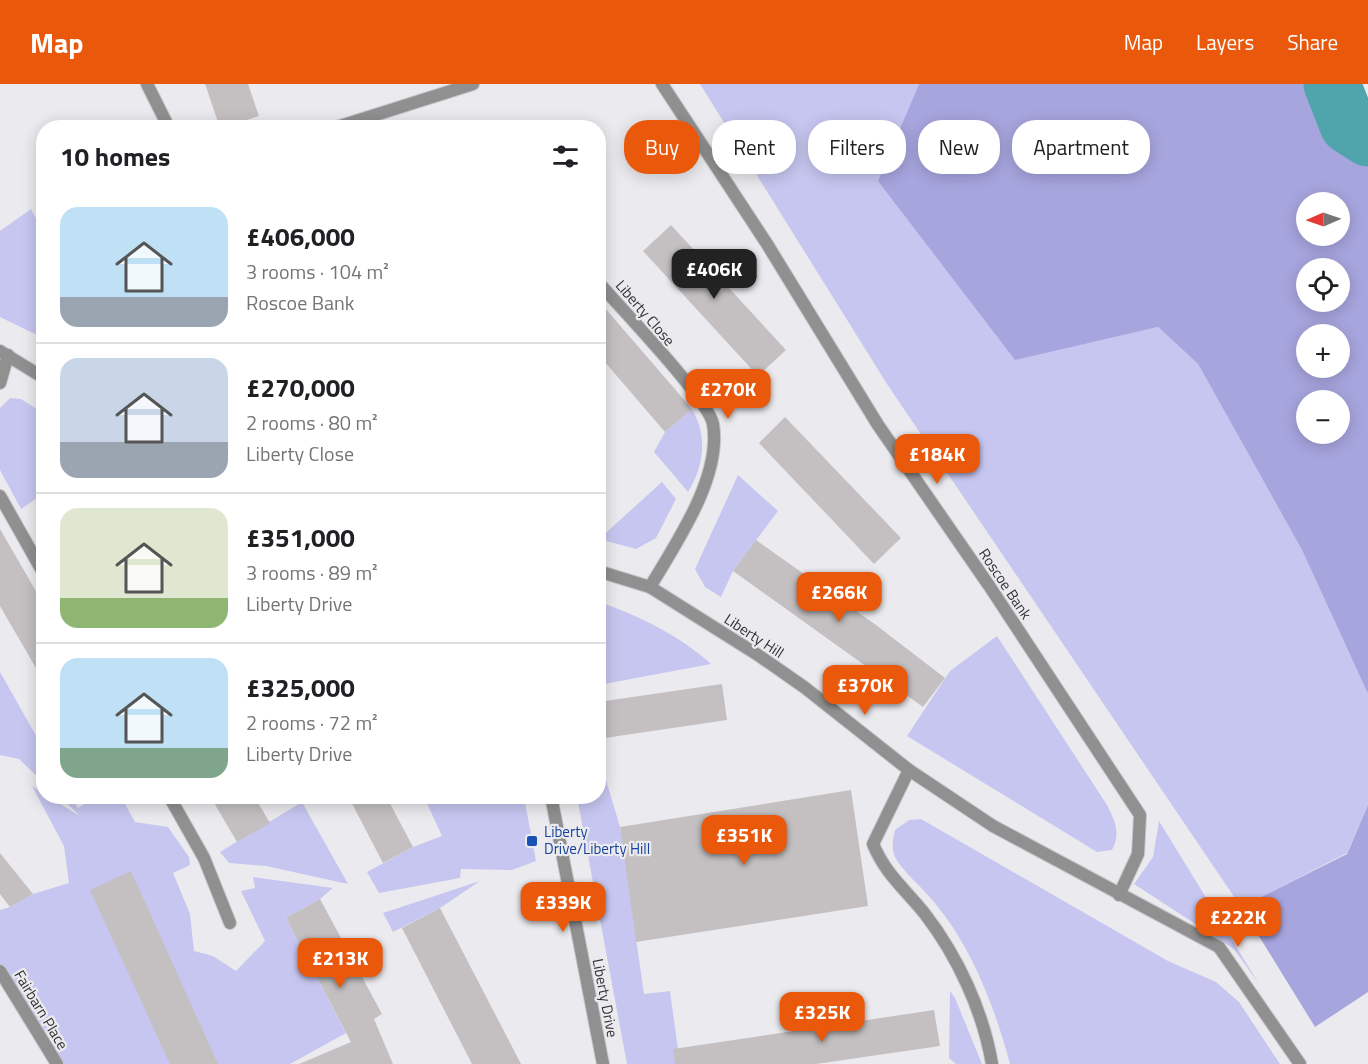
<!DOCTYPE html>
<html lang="en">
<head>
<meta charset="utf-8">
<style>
  :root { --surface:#fff; --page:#f2f2f2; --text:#202124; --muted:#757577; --line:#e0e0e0; --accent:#ea580c }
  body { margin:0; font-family:"Titillium Web",sans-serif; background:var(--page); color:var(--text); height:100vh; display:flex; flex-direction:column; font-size:22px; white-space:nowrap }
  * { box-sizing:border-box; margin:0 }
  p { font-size:20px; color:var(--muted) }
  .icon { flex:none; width:33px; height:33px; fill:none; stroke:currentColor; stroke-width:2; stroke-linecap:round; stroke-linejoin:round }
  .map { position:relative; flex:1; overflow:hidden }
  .panel { position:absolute; left:36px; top:36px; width:570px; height:684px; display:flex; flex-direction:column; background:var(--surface); border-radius:24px; box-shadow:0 3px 15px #0003 }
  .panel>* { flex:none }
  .hud { position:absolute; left:624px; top:36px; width:570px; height:54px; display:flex; gap:12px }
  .needle { width:39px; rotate:268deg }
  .tools { position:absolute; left:1296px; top:108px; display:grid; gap:12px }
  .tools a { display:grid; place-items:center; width:54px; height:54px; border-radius:50%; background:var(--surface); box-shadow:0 3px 15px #0003; font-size:30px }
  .price { position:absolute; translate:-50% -51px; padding:0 14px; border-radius:12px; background:var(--accent); color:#fff; font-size:20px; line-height:39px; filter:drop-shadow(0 2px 3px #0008) }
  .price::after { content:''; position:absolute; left:50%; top:36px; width:18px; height:14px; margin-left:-9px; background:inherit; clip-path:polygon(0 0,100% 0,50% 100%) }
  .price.selected { background:#222; color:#fff }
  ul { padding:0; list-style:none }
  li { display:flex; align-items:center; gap:18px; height:150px; padding:0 24px }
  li+li { border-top:2px solid var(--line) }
  li span { display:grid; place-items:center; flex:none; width:168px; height:120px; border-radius:18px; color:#555 }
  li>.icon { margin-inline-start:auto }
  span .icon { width:72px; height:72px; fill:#fffc; stroke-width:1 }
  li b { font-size:26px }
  h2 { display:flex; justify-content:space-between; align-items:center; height:72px; padding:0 24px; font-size:26px }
  .tag { padding:0 21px; border-radius:24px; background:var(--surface); box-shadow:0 3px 15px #0003; font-size:21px; line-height:54px }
  .tag.selected { background:var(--accent); color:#fff }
  header { display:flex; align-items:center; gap:36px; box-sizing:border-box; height:84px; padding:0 30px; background:var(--accent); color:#fff }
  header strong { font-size:28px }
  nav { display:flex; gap:33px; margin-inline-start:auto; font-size:21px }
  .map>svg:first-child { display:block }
</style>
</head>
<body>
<header>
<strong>Map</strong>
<nav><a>Map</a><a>Layers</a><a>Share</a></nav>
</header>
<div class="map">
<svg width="1368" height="980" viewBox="0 0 1368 980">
  <rect width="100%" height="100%" fill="#ebebef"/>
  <!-- green -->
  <g fill="#c7c6f0">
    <path d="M 700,0 L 919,0 L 879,97 L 1015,275 L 1158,243 L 1198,280 L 1302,466 L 1368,610 L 1368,721 L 1347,769 L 1241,823 L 887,300 Z"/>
    <path d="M 31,125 L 43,148 L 43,254 L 0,233 L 0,147 Z"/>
    <path d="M 10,314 L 21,315 L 43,329 L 43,410 L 21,425 L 0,386 L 0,324 Z"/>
    <path d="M 692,325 C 708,352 704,382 688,408 L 654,368 L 665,348 Z"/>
    <path d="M 738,391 L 778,427 L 733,487 L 721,513 L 705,503 L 695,485 Z"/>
    <path d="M 662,398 L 676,415 L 656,454 L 636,465 L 599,455 Z"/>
    <path d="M 599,518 C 638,531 680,552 711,580 L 599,601 Z"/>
    <path d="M 997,552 L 1107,721 C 1115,737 1121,749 1112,766 L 1097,768 L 907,652 L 950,587 Z"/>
    <path d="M 0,588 L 43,664 L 43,698 L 19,675 L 0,671 Z"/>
    <path d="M 606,696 L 620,743 L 644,910 L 670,907 L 680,980 L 627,980 L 577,713 L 598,712 L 599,697 Z"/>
    <path d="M 32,702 L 43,709 L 44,712 L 49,713 L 80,732 L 60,713 L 71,713 L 78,724 L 96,713 L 131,713 L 125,720 L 135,738 L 168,743 L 189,773 L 190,781 L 173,789 L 190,830 L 194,867 L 213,872 L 236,887 L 265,857 L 241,807 L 255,804 L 253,793 L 333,804 L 320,815 L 286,834 L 346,949 L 290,980 L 57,980 L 0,887 L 0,826 L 10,823 L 33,810 L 69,799 L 64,762 Z"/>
    <path d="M 424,713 L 524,713 L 536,777 L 512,786 L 461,785 L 460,794 L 379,809 L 367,788 L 413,763 L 442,752 Z"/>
    <path d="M 302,718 L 348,800 L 266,782 L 229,779 L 220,768 Z"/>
    <path d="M 921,735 L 1168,877 L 1216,898 L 1239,918 L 1280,980 L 1010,980 C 995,924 972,863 934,818 C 924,805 902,787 895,773 C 891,764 893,755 895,746 L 909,736 Z"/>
    <path d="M 1159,737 L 1259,900 L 1234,865 L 1134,800 L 1153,773 Z"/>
    <path d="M 480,797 L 440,824 L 393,848 L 383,829 Z"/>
    <path d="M 950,907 L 955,914 L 982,980 L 956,980 L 949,974 Z"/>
  </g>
  <!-- forest -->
  <g fill="#a7a5de" fill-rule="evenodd">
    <path d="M 919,0 L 1319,0 L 1337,47 L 1368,68 L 1368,610 L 1302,466 L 1198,280 L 1158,243 L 1015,276 L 878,97 ZM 1306,118 L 1340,118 L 1340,152 L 1306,152 ZM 1306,184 L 1340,184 L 1340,218 L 1306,218 ZM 1340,250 L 1340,284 L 1306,284 L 1306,250 ZM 1306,316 L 1340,316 L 1340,350 L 1306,350 Z"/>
    <path d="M 1368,721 L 1368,908 L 1315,943 L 1241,823 L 1347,770 Z"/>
  </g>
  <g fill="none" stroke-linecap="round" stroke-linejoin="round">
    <!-- stream -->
    <path stroke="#50a4ac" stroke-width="9" d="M 1336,9 L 1354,0"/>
    <!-- river -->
    <path stroke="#50a4ac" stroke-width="57" d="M 1332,0 L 1348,41 L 1368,54"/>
  </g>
  <!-- building -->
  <g fill="#c4c0c2">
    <path d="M 205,0 L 248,0 L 259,32 L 220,44 Z"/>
    <path d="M 671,141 L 786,266 L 758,292 L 643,167 Z"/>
    <path d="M 598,216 L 692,325 L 665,348 L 598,270 Z"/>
    <path d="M 785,333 L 901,454 L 874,480 L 759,359 Z"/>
    <path d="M 0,445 L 44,521 L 44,598 L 0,522 Z"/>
    <path d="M 756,456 L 876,541 L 945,594 L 923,623 L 733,487 Z"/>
    <path d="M 722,600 L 727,636 L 598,655 L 598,618 Z"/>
    <path d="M 851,706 L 868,822 L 636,858 L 620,743 Z"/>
    <path d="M 210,712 L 254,712 L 270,739 L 237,758 Z"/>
    <path d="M 348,712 L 386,712 L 413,763 L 383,779 Z"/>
    <path d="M 0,769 L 33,810 L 10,823 L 0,810 Z"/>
    <path d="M 131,787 L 218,980 L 170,980 L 90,806 Z"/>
    <path d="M 320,815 L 382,930 L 374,935 L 393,980 L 299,980 L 351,958 L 286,834 Z"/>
    <path d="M 440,824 L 521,980 L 472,980 L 402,844 Z"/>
    <path d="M 934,926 L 940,962 L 816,980 L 675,980 L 673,965 Z"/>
  </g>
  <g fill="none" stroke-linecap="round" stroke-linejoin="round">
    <!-- service casing -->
    <g stroke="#c6c6ca" stroke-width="14">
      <path id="service" d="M 909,686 L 873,760 C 886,791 905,805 925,830 C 958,873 983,927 992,980"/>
    </g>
    <!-- minor casing -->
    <g stroke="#c6c6ca" stroke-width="14">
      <g id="minor">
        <path d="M 147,0 L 169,44"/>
        <path d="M 662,0 L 767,160 L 878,341 L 990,503 L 1140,731 L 1138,770 L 1119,811"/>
        <path d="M 334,44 L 473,0"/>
        <path d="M 598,198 C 619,222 709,316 713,340 C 722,393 676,459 650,503"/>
        <path d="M 0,267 L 44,294"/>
        <path d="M 0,299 L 8,271"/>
        <path d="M 0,412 L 44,490"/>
        <path d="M 598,487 L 650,503 L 758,571 L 804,603 L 909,686 L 993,742 L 1219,863 L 1300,980"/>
        <path d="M 169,712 L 204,774 L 230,839"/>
        <path d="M 551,712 L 603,980"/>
        <path d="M 0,887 L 57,980"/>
      </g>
    </g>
    <!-- service -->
    <use href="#service" stroke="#919090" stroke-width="12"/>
    <!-- minor -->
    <use href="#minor" stroke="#919090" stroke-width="12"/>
  </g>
  <!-- markers -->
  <rect fill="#1a4fb4" stroke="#ebebef" stroke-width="2" x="526" y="751" width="12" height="12" rx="3"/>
  <g text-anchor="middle" stroke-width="4.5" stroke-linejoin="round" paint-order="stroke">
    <!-- street labels -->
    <g font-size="15" fill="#333334" stroke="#ebebef">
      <text transform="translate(645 229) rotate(49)" y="5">Liberty Close</text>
      <text transform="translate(1005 500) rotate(56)" y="5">Roscoe Bank</text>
      <text transform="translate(754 552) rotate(33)" y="5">Liberty Hill</text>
      <text transform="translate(605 914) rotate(79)" y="5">Liberty Drive</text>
      <text transform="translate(41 926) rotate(59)" y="5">Fairbarn Place</text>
    </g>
    <!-- transit labels -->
    <g font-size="15" fill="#164399" stroke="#ebebef" text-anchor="start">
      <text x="544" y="753">Liberty<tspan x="544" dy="17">Drive/Liberty Hill</tspan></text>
    </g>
  </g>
</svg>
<div class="tools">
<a><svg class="needle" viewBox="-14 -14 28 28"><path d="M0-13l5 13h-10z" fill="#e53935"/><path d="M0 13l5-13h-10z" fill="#757577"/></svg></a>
<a><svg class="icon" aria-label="locate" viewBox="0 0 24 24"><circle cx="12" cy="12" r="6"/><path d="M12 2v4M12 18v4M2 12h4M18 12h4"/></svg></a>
<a>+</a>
<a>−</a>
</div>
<b class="price selected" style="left:714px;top:216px">£406K</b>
<b class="price" style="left:728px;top:336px">£270K</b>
<b class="price" style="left:937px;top:401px">£184K</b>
<b class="price" style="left:839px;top:539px">£266K</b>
<b class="price" style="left:865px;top:632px">£370K</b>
<b class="price" style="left:744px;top:782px">£351K</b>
<b class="price" style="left:563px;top:849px">£339K</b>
<b class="price" style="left:1238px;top:864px">£222K</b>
<b class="price" style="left:340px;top:905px">£213K</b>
<b class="price" style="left:822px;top:959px">£325K</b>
<div class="hud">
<a class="tag selected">Buy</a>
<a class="tag">Rent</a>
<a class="tag">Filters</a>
<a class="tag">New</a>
<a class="tag">Apartment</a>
</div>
<section class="panel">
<h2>10 homes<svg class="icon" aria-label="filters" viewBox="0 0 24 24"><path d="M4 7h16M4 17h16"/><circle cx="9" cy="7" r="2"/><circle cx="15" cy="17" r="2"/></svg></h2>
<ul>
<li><span style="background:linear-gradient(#bfe0f5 75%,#9aa5b1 0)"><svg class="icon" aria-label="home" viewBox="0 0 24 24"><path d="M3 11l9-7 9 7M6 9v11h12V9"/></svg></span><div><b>£406,000</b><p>3 rooms · 104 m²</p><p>Roscoe Bank</p></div></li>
<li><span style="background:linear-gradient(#c9d6e8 70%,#9aa5b1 0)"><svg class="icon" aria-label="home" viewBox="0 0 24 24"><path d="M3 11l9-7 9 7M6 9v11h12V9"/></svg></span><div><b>£270,000</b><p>2 rooms · 80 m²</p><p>Liberty Close</p></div></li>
<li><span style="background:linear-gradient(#dfe7d0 75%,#8fb573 0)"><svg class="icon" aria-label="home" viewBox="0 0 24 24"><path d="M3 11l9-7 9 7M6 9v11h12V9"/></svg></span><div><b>£351,000</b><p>3 rooms · 89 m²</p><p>Liberty Drive</p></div></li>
<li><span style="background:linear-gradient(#bfe0f5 75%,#7fa58c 0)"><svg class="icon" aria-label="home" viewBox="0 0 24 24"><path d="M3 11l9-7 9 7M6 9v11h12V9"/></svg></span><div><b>£325,000</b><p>2 rooms · 72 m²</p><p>Liberty Drive</p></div></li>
</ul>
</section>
</div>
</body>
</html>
